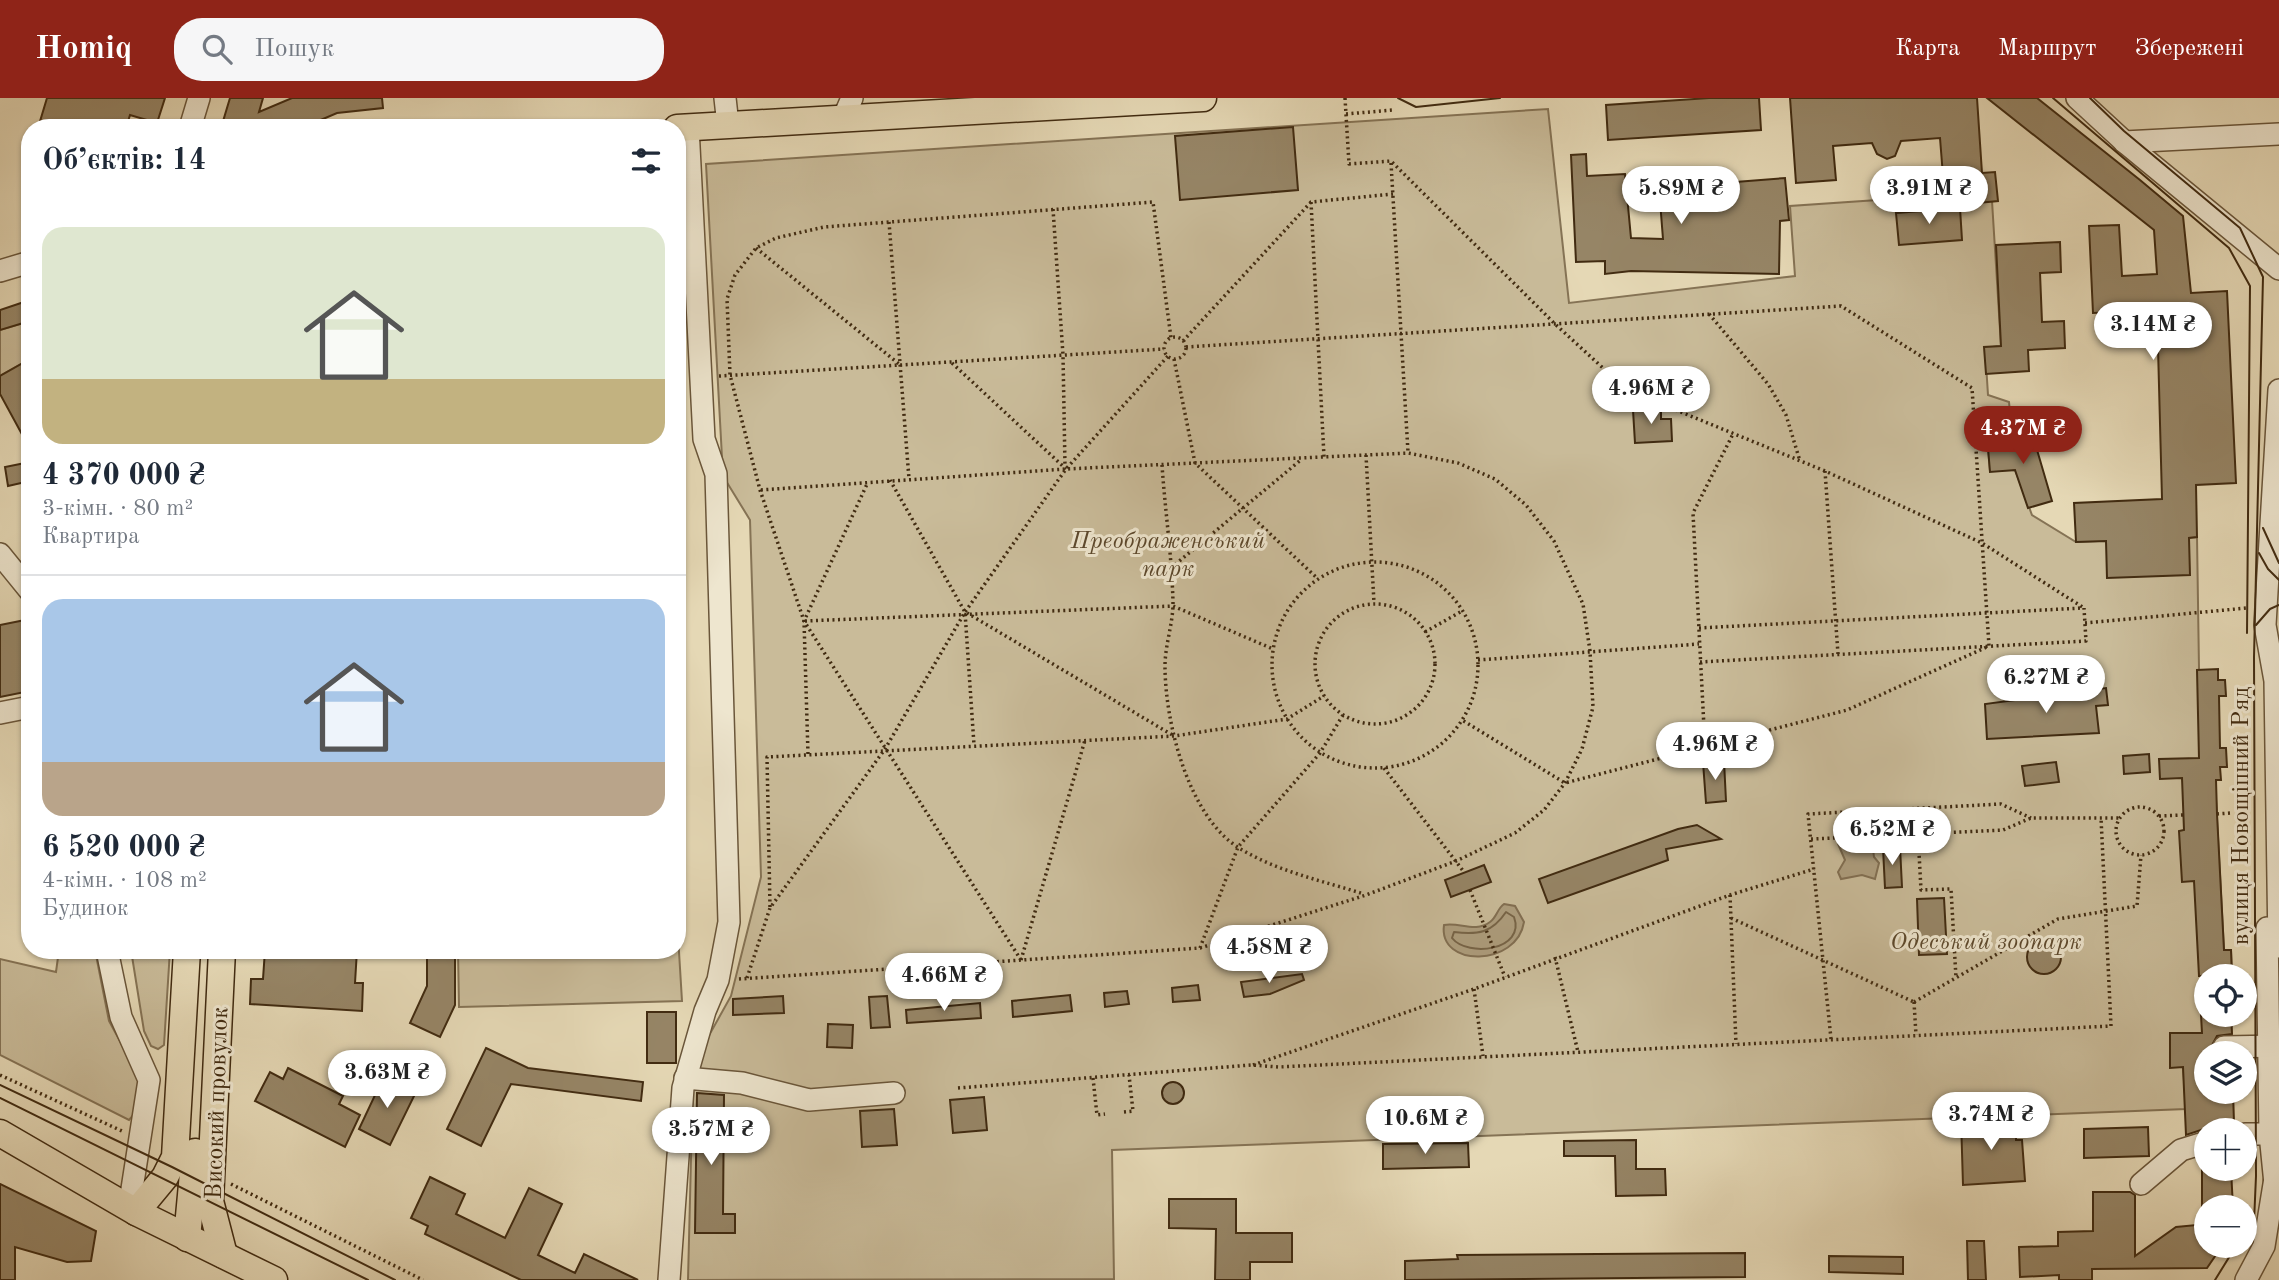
<!DOCTYPE html>
<html lang="uk">
<head>
<meta charset="utf-8">
<style>
  :root { --surface:#fff; --page:#f6f6f7; --text:#1f2937; --muted:#747a83; --line:#e0e1e3; --accent:#8f2418 }
  body { margin:0; font-family:"Old Standard TT",serif; background:var(--page); color:var(--text); height:100vh; display:flex; flex-direction:column; font-size:26px; white-space:nowrap }
  * { box-sizing:border-box; margin:0 }
  p { font-size:23px; color:var(--muted) }
  .icon { flex:none; width:38px; height:38px; fill:none; stroke:currentColor; stroke-width:2; stroke-linecap:round; stroke-linejoin:round }
  .map { position:relative; flex:1; overflow:hidden }
  .sheet { position:absolute; left:21px; top:21px; width:665px; height:840px; display:flex; flex-direction:column; background:var(--surface); border-radius:28px; box-shadow:0 2px 5px #0004 }
  .sheet>* { flex:none }
  .tools { position:absolute; left:2194px; top:866px; display:grid; gap:14px }
  .tools a { display:grid; place-items:center; width:63px; height:63px; border-radius:50%; background:var(--surface); box-shadow:0 2px 5px #0004; font-size:35px }
  .price { position:absolute; translate:-50% -60px; padding:0 16px; border-radius:24px; background:#fff; color:#222; font-size:23px; line-height:46px; filter:drop-shadow(0 2px 4px #0008) }
  .price::after { content:''; position:absolute; left:50%; top:42px; width:21px; height:16px; margin-left:-10px; background:inherit; clip-path:polygon(0 0,100% 0,50% 100%) }
  .price.active { background:var(--accent); color:#fff }
  ul { padding:0; list-style:none }
  li { display:grid; align-content:center; gap:14px; height:371px; padding:0 21px }
  li+li { border-top:2px solid var(--line) }
  li span { display:grid; place-items:center; height:217px; border-radius:21px; color:#555 }
  li>.icon { margin-inline-start:auto }
  span .icon { width:126px; height:126px; fill:#fffc; stroke-width:1 }
  li b { font-size:30px }
  h2 { display:flex; justify-content:space-between; align-items:center; height:84px; padding:0 21px; font-size:30px }
  header { display:flex; align-items:center; gap:42px; box-sizing:border-box; height:98px; padding:0 35px; background:var(--accent); color:#fff }
  header strong { font-size:33px }
  nav { display:flex; gap:38px; margin-inline-start:auto; font-size:24px }
  .search { width:490px; height:63px; background:var(--page); display:flex; align-items:center; gap:18px; box-sizing:border-box; padding:0 24px; border-radius:28px; color:var(--muted); font-size:26px }
  .map>svg:first-child { display:block }
</style>
</head>
<body>
<header>
<strong>Homiq</strong>
<div class="search"><svg class="icon" aria-label="search" viewBox="0 0 24 24"><circle cx="10" cy="10" r="6"/><path d="M15 15l6 6"/></svg>Пошук</div>
<nav><a>Карта</a><a>Маршрут</a><a>Збережені</a></nav>
</header>
<div class="map">
<svg width="2279" height="1182" viewBox="0 0 2279 1182">
  <rect width="100%" height="100%" fill="#e5d8b5"/>
  <filter id="stains"><feTurbulence type="fractalNoise" baseFrequency=".00286" numOctaves="4"/><feColorMatrix values="0 0 0 0 .2 0 0 0 0 .09 0 0 0 0 .02 0 0 0 .5 -.17"/></filter>
  <radialGradient id="worn" r=".72"><stop offset=".6" stop-color="#630" stop-opacity="0"/><stop offset="1" stop-color="#630" stop-opacity=".3"/></radialGradient>
  <!-- green -->
  <g fill="#c9bb99" stroke="#857355" stroke-width="2">
    <path d="M 1548,11 L 1569,205 L 1795,178 L 1790,108 L 1966,96 L 1992,103 L 2001,248 L 1985,250 L 1988,297 L 2009,304 L 2013,348 L 1988,350 L 1990,373 L 2015,372 L 2032,417 L 2076,444 L 2197,439 L 2201,701 L 2216,701 L 2224,852 L 2231,852 L 2232,878 L 2207,878 L 2207,917 L 2231,917 L 2232,941 L 2202,941 L 2201,935 L 2170,936 L 2170,969 L 2183,969 L 2186,1011 L 1112,1052 L 1114,1181 L 688,1182 L 693,980 L 707,941 L 731,898 L 761,779 L 750,422 L 723,378 L 706,66 Z"/>
    <path d="M 30,223 L 30,261 L 0,278 L 0,232 Z"/>
    <path d="M 677,821 L 682,903 L 459,909 L 458,852 L 677,852 Z"/>
    <path d="M 59,852 L 95,852 L 109,923 L 140,980 L 136,1014 L 129,1022 L 0,957 L 0,861 L 56,874 Z"/>
    <path d="M 131,852 L 170,852 L 164,947 L 158,951 L 151,948 L 144,933 Z"/>
  </g>
  <!-- water -->
  <g fill="#ad9d7d" stroke="#826f52" stroke-width="2">
    <path d="M 1843,743 L 1860,745 L 1873,751 L 1874,759 L 1879,765 L 1875,781 L 1862,777 L 1841,781 L 1838,774 L 1845,762 L 1838,746 Z"/>
    <path d="M 1504,806 L 1515,808 L 1524,824 C 1517,869 1438,870 1444,827 C 1460,824 1475,835 1490,824 C 1497,819 1497,811 1504,806 Z"/>
  </g>
  <g fill="none" stroke-linecap="round" stroke-linejoin="round">
    <!-- shore -->
    <path stroke="#776447" stroke-width="2" d="M 1506,814 L 1514,819 C 1526,852 1468,860 1452,840 L 1454,834 C 1478,837 1492,835 1506,814 Z"/>
  </g>
  <!-- building -->
  <g fill="#968566" stroke="#412b11" stroke-width="2">
    <path d="M 47,0 L 165,0 L 157,25 L 130,17 L 126,30 L 38,30 Z"/>
    <path d="M 230,0 L 263,0 L 259,14 L 292,0 L 382,0 L 383,10 L 337,15 L 302,30 L 221,30 Z"/>
    <path d="M 1709,0 L 1759,0 L 1761,32 L 1608,42 L 1606,7 Z"/>
    <path d="M 1790,0 L 1977,0 L 1982,75 L 1995,74 L 1998,103 L 1967,106 L 1965,76 L 1943,78 L 1940,40 L 1901,43 L 1895,58 L 1887,61 L 1877,56 L 1872,45 L 1833,48 L 1836,82 L 1796,85 Z"/>
    <path d="M 1987,0 L 2037,0 L 2140,82 L 2183,118 L 2191,195 L 2227,193 L 2236,385 L 2196,387 L 2197,439 L 2189,440 L 2190,477 L 2107,480 L 2106,443 L 2076,444 L 2074,405 L 2162,401 L 2157,212 L 2093,215 L 2089,128 L 2119,127 L 2122,178 L 2157,176 L 2154,132 Z"/>
    <path d="M 1293,29 L 1298,92 L 1180,102 L 1175,38 Z"/>
    <path d="M 1586,56 L 1587,78 L 1625,76 L 1631,140 L 1663,141 L 1659,90 L 1785,80 L 1789,122 L 1780,123 L 1779,176 L 1631,173 L 1605,176 L 1605,163 L 1576,164 L 1571,57 Z"/>
    <path d="M 1960,110 L 1962,142 L 1899,147 L 1896,115 Z"/>
    <path d="M 2060,144 L 2061,174 L 2040,175 L 2042,224 L 2064,223 L 2065,250 L 2028,252 L 2029,273 L 1986,276 L 1984,249 L 2001,248 L 1996,147 Z"/>
    <path d="M 30,202 L 30,223 L 0,232 L 0,212 Z"/>
    <path d="M 30,261 L 30,351 L 0,296 L 0,278 Z"/>
    <path d="M 1661,310 L 1661,321 L 1671,321 L 1672,343 L 1635,345 L 1633,312 Z"/>
    <path d="M 2030,328 L 2052,403 L 2028,410 L 2015,372 L 1990,374 L 1988,350 L 2013,348 L 2012,332 Z"/>
    <path d="M 30,364 L 30,383 L 8,388 L 5,369 Z"/>
    <path d="M 30,521 L 30,593 L 0,599 L 0,527 Z"/>
    <path d="M 2218,571 L 2218,582 L 2225,582 L 2226,598 L 2219,598 L 2220,650 L 2226,650 L 2227,669 L 2220,669 L 2221,682 L 2216,682 L 2217,716 L 2224,852 L 2231,852 L 2232,878 L 2199,878 L 2194,783 L 2182,784 L 2179,733 L 2184,732 L 2182,680 L 2160,681 L 2159,661 L 2199,660 L 2197,572 Z"/>
    <path d="M 2106,590 L 2108,607 L 2096,608 L 2099,635 L 1987,641 L 1985,606 Z"/>
    <path d="M 2149,656 L 2150,674 L 2124,676 L 2123,658 Z"/>
    <path d="M 1724,663 L 1726,703 L 1706,705 L 1703,664 Z"/>
    <path d="M 2056,664 L 2059,684 L 2025,688 L 2022,668 Z"/>
    <path d="M 1697,727 L 1721,741 L 1666,751 L 1668,762 L 1548,805 L 1539,781 L 1678,731 Z"/>
    <path d="M 1900,749 L 1902,789 L 1885,790 L 1883,750 Z"/>
    <path d="M 1484,767 L 1491,784 L 1451,799 L 1445,782 Z"/>
    <path d="M 1944,800 L 1947,856 L 1919,857 L 1917,801 Z"/>
    <circle cx="2044" cy="859" r="17"/>
    <path d="M 265,852 L 357,852 L 355,885 L 363,885 L 362,913 L 250,906 L 251,881 L 263,881 Z"/>
    <path d="M 427,852 L 455,852 L 455,907 L 440,939 L 410,925 L 427,888 Z"/>
    <path d="M 1302,876 L 1304,882 L 1270,896 L 1244,899 L 1241,884 Z"/>
    <path d="M 1198,887 L 1200,902 L 1173,904 L 1172,890 Z"/>
    <path d="M 1127,893 L 1129,906 L 1105,909 L 1104,895 Z"/>
    <path d="M 1070,897 L 1072,913 L 1013,919 L 1012,903 Z"/>
    <path d="M 783,898 L 784,915 L 733,917 L 733,901 Z"/>
    <path d="M 887,898 L 890,929 L 871,930 L 869,899 Z"/>
    <path d="M 980,905 L 981,920 L 907,925 L 906,912 Z"/>
    <rect x="647" y="914" width="29" height="51"/>
    <path d="M 2201,917 L 2231,917 L 2232,936 L 2217,938 L 2211,949 L 2213,956 L 2207,956 L 2207,994 L 2233,994 L 2234,1024 L 2220,1024 L 2220,1032 L 2204,1031 L 2186,1037 L 2183,969 L 2170,970 L 2170,935 L 2202,935 Z"/>
    <path d="M 828,926 L 853,927 L 852,950 L 827,949 Z"/>
    <path d="M 486,950 L 528,970 L 643,984 L 641,1003 L 511,986 L 481,1048 L 447,1031 Z"/>
    <path d="M 288,970 L 343,998 L 339,1006 L 360,1017 L 345,1049 L 255,1003 L 270,974 L 283,981 Z"/>
    <path d="M 384,978 L 416,994 L 390,1047 L 359,1031 Z"/>
    <circle cx="1173" cy="995" r="11"/>
    <path d="M 697,995 L 724,997 L 723,1116 L 735,1116 L 735,1135 L 695,1135 Z"/>
    <path d="M 984,999 L 987,1032 L 953,1035 L 950,1002 Z"/>
    <path d="M 894,1011 L 897,1047 L 862,1049 L 860,1013 Z"/>
    <path d="M 2016,1020 L 2016,1042 L 2022,1042 L 2025,1083 L 1963,1087 L 1961,1021 Z"/>
    <path d="M 2148,1029 L 2149,1058 L 2084,1060 L 2084,1031 Z"/>
    <path d="M 1636,1042 L 1636,1071 L 1665,1071 L 1666,1097 L 1616,1098 L 1615,1058 L 1564,1058 L 1564,1043 Z"/>
    <path d="M 1468,1045 L 1469,1069 L 1383,1071 L 1383,1046 Z"/>
    <path d="M 2202,1071 L 2231,1071 L 2233,1110 L 2202,1110 Z"/>
    <path d="M 430,1079 L 465,1096 L 456,1116 L 505,1140 L 529,1090 L 562,1106 L 538,1157 L 575,1175 L 584,1156 L 638,1182 L 521,1182 L 425,1136 L 428,1128 L 411,1120 Z"/>
    <path d="M 0,1086 L 96,1133 L 91,1163 L 67,1164 L 15,1149 L 15,1182 L 0,1182 Z"/>
    <path d="M 2093,1094 L 2130,1094 L 2135,1097 L 2135,1158 L 2176,1129 L 2207,1126 L 2207,1148 L 2222,1148 L 2207,1170 L 2092,1171 L 2092,1182 L 2059,1182 L 2059,1177 L 2020,1179 L 2019,1149 L 2058,1148 L 2058,1134 L 2093,1133 Z"/>
    <path d="M 1169,1101 L 1236,1101 L 1236,1135 L 1292,1135 L 1292,1164 L 1250,1164 L 1250,1182 L 1215,1182 L 1216,1131 L 1169,1130 Z"/>
    <path d="M 1967,1143 L 1984,1143 L 1986,1182 L 1968,1182 Z"/>
    <path d="M 1745,1155 L 1745,1179 L 1405,1182 L 1405,1163 L 1458,1161 L 1457,1157 Z"/>
    <path d="M 1829,1158 L 1903,1159 L 1903,1176 L 1829,1174 Z"/>
  </g>
  <g fill="none" stroke-linecap="round" stroke-linejoin="round">
    <!-- minor casing -->
    <g stroke="#6a563a" stroke-width="24">
      <g id="minor">
        <path d="M 725,0 L 728,27"/>
        <path d="M 2077,0 L 2128,47 L 2279,171"/>
        <path d="M 843,21 L 852,0"/>
        <path d="M 190,30 L 199,0"/>
        <path d="M 2124,44 L 2279,36"/>
        <path d="M 0,173 L 30,164"/>
        <path d="M 2279,292 L 2265,527 L 2275,583 L 2279,849"/>
        <path d="M 0,456 L 30,493"/>
        <path d="M 0,615 L 30,609"/>
        <path d="M 2267,830 L 2270,1036 L 2275,1086"/>
        <path d="M 107,852 L 121,919 L 149,982 L 129,1110"/>
        <path d="M 2224,949 L 2279,948"/>
        <path d="M 685,980 L 742,985 L 809,1002 L 894,995"/>
        <path d="M 2245,1036 L 2279,1036"/>
        <path d="M 2141,1086 L 2181,1052 L 2207,1044"/>
        <path d="M 669,1182 L 683,990 L 705,913 L 718,882 L 729,824 L 716,376 L 704,341 L 688,29"/>
        <path d="M 2246,1182 L 2264,1148 L 2276,1074"/>
      </g>
    </g>
    <!-- major casing -->
    <g stroke="#412b11" stroke-width="29">
      <g id="major">
        <path d="M 677,30 L 1203,0"/>
        <path d="M 222,852 L 210,1103 L 224,1157"/>
        <path d="M 0,1035 L 136,1114 L 274,1182"/>
        <path d="M 136,1114 L 165,1079 L 175,1059 L 187,852"/>
        <path d="M 187,1140 L 195,1054"/>
      </g>
    </g>
    <!-- path -->
    <g stroke="#412b11" stroke-width="3.5" stroke-dasharray="2 3.5" stroke-linecap="butt">
      <path d="M 1345,0 L 1349,66 L 1391,63 L 1555,226 L 1627,292 L 1825,373 L 1982,445 L 2084,510"/>
      <path d="M 1346,16 L 1393,12"/>
      <path d="M 1391,65 L 1408,354"/>
      <path d="M 1311,104 L 1324,359"/>
      <path d="M 1053,111 L 1063,257 L 1065,369"/>
      <path d="M 889,124 L 909,381"/>
      <path d="M 756,150 L 899,266"/>
      <path d="M 1709,216 L 1768,286 L 1786,317 L 1800,363"/>
      <circle cx="1175" cy="250" r="11"/>
      <path d="M 1183,243 L 1311,104 L 1393,96"/>
      <path d="M 1186,249 L 1841,208 L 1972,290 L 1989,548 L 1847,612 L 1565,685 L 1462,622"/>
      <path d="M 1174,261 L 1195,365 L 1317,480"/>
      <path d="M 952,265 L 1066,371"/>
      <path d="M 719,278 L 1164,251"/>
      <path d="M 1366,357 L 1374,505"/>
      <path d="M 1162,367 C 1165,412 1172,459 1173,505 C 1173,526 1165,547 1165,568 C 1165,624 1188,718 1239,750 C 1276,773 1323,783 1364,796"/>
      <path d="M 1825,373 L 1838,556"/>
      <path d="M 890,382 L 965,514 L 974,647"/>
      <circle cx="1375" cy="567" r="103"/>
      <path d="M 1171,470 L 1302,361"/>
      <circle cx="1375" cy="566" r="60"/>
      <path d="M 967,515 L 1174,638"/>
      <path d="M 805,523 L 1173,508 L 1273,551"/>
      <path d="M 2085,525 L 2247,510"/>
      <path d="M 1699,530 L 2082,510"/>
      <path d="M 1425,534 L 1462,513"/>
      <path d="M 1478,562 L 1699,546"/>
      <path d="M 1700,564 L 2086,543 L 2084,510"/>
      <path d="M 1705,649 L 1693,415 L 1733,336"/>
      <path d="M 808,656 L 804,523 L 868,384"/>
      <path d="M 1384,670 L 1464,774"/>
      <circle cx="2140" cy="733" r="24"/>
      <path d="M 1923,710 L 1925,736"/>
      <path d="M 2217,716 L 2230,715"/>
      <path d="M 2159,718 L 2184,717"/>
      <path d="M 1918,736 L 1921,792 L 1951,791 L 1956,880"/>
      <path d="M 1811,741 L 2003,732 L 2031,720 L 2119,720"/>
      <path d="M 1470,792 L 1505,879"/>
      <path d="M 1730,797 L 1736,946"/>
      <path d="M 770,809 L 767,659 L 1174,638 L 1287,621 L 1324,598"/>
      <path d="M 1731,820 L 1914,904"/>
      <path d="M 1200,850 L 1238,749 L 1320,655 L 1343,617"/>
      <path d="M 1555,859 L 1578,954"/>
      <path d="M 1021,862 L 804,523 L 760,392 L 730,277 L 727,201 L 735,177 L 756,150 L 776,140 L 824,129 L 1153,104 L 1171,240"/>
      <path d="M 1021,862 L 1085,642"/>
      <path d="M 747,880 L 770,810 L 885,651 L 965,514 L 1066,371 L 1168,258"/>
      <path d="M 739,881 L 1200,850 L 1366,797 L 1456,763 L 1515,735 L 1544,712 L 1565,685 L 1582,651 L 1593,609 L 1590,553 L 1583,506 L 1554,443 L 1526,407 L 1495,381 L 1458,365 L 1408,355 L 1066,371 L 760,392"/>
      <path d="M 1474,891 L 1483,958"/>
      <path d="M 1914,904 L 2058,821 L 2137,808 L 2141,757"/>
      <path d="M 1914,904 L 1916,937"/>
      <path d="M 1831,941 L 1808,716 L 2001,706 L 2031,720"/>
      <path d="M 1253,967 L 1474,891 L 1730,797 L 1814,771"/>
      <path d="M 0,977 L 122,1033"/>
      <path d="M 1093,980 L 1097,1017 L 1105,1016"/>
      <path d="M 958,990 L 1251,967 L 1279,969 L 2111,928 L 2101,720"/>
      <path d="M 1124,1014 L 1133,1013 L 1129,977"/>
      <path d="M 231,1086 L 423,1182"/>
    </g>
    <!-- minor -->
    <use href="#minor" stroke="#eee6cf" stroke-width="21"/>
    <!-- major -->
    <use href="#major" stroke="#e5d8b5" stroke-width="26"/>
    <!-- tram -->
    <g stroke="#412b11" stroke-width="2">
      <path d="M 1398,0 L 1416,9 L 1500,0"/>
      <path d="M 2053,0 L 2229,150 L 2250,188 L 2247,535"/>
      <path d="M 2090,0 L 2124,33 L 2240,130 L 2263,179 L 2254,559 L 2256,1078 L 2254,1124 L 2245,1147"/>
      <path d="M 2263,430 L 2279,465"/>
      <path d="M 2259,455 L 2268,471 L 2279,482"/>
      <path d="M 2256,527 L 2270,511 L 2279,507"/>
      <path d="M 0,987 L 172,1069 L 395,1182"/>
      <path d="M 0,1000 L 368,1182"/>
      <path d="M 2215,1182 L 2236,1148"/>
    </g>
  </g>
  <g text-anchor="middle" stroke-width="6" stroke-linejoin="round" paint-order="stroke">
    <!-- park labels -->
    <g font-size="24" font-style="italic" fill="#5c482c" stroke="#eee6cf">
      <text x="1168" y="450">Преображенський<tspan x="1168" dy="28">парк</tspan></text>
      <text x="1986" y="851">Одеський зоопарк</text>
    </g>
    <!-- street labels -->
    <g font-size="24" fill="#412b11" stroke="#eee6cf">
      <text transform="translate(2240 718) rotate(-90)" y="8">вулиця Новощіпний Ряд</text>
      <text transform="translate(216 1005) rotate(-88)" y="8">Високий провулок</text>
    </g>
  </g>
  <rect width="100%" height="100%" filter="url(#stains)"/>
  <rect width="100%" height="100%" fill="url(#worn)"/>
</svg>
<div class="tools">
<a><svg class="icon" aria-label="locate" viewBox="0 0 24 24"><circle cx="12" cy="12" r="6"/><path d="M12 2v4M12 18v4M2 12h4M18 12h4"/></svg></a>
<a><svg class="icon" aria-label="layers" viewBox="0 0 24 24"><path d="M12 4l9 5-9 5-9-5zM3 14l9 5 9-5"/></svg></a>
<a>+</a>
<a>−</a>
</div>
<b class="price" style="left:1681px;top:128px">5.89M ₴</b>
<b class="price" style="left:1929px;top:128px">3.91M ₴</b>
<b class="price" style="left:2153px;top:264px">3.14M ₴</b>
<b class="price" style="left:1651px;top:328px">4.96M ₴</b>
<b class="price active" style="left:2023px;top:368px">4.37M ₴</b>
<b class="price" style="left:2046px;top:617px">6.27M ₴</b>
<b class="price" style="left:1715px;top:684px">4.96M ₴</b>
<b class="price" style="left:1892px;top:769px">6.52M ₴</b>
<b class="price" style="left:1269px;top:887px">4.58M ₴</b>
<b class="price" style="left:944px;top:915px">4.66M ₴</b>
<b class="price" style="left:387px;top:1012px">3.63M ₴</b>
<b class="price" style="left:1991px;top:1054px">3.74M ₴</b>
<b class="price" style="left:1425px;top:1058px">10.6M ₴</b>
<b class="price" style="left:711px;top:1069px">3.57M ₴</b>
<section class="sheet">
<h2>Об’єктів: 14<svg class="icon" aria-label="filters" viewBox="0 0 24 24"><path d="M4 7h16M4 17h16"/><circle cx="9" cy="7" r="2"/><circle cx="15" cy="17" r="2"/></svg></h2>
<ul>
<li><span style="background:linear-gradient(#dfe7d0 70%,#c2b280 0)"><svg class="icon" aria-label="home" viewBox="0 0 24 24"><path d="M3 11l9-7 9 7M6 9v11h12V9"/></svg></span><div><b>4 370 000 ₴</b><p>3-кімн. · 80 m²</p><p>Квартира</p></div></li>
<li><span style="background:linear-gradient(#a9c7e8 75%,#b9a48a 0)"><svg class="icon" aria-label="home" viewBox="0 0 24 24"><path d="M3 11l9-7 9 7M6 9v11h12V9"/></svg></span><div><b>6 520 000 ₴</b><p>4-кімн. · 108 m²</p><p>Будинок</p></div></li>
</ul>
</section>
</div>
</body>
</html>
